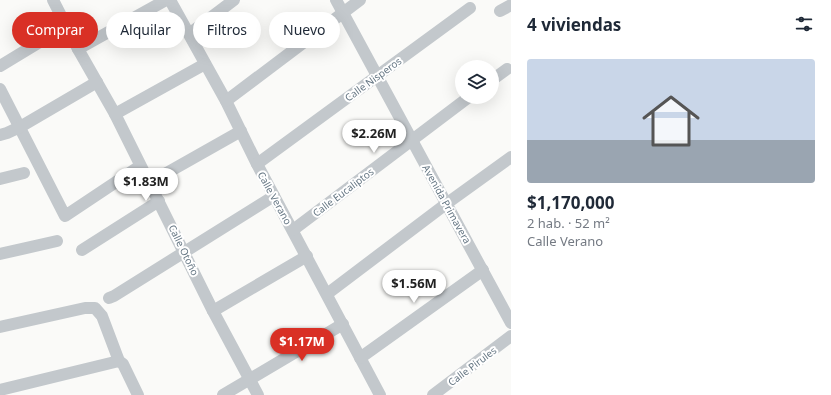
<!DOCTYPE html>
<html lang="es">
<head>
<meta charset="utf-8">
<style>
  :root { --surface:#fff; --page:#f6f6f7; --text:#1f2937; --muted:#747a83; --line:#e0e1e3; --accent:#d93025 }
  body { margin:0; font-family:"Noto Sans",sans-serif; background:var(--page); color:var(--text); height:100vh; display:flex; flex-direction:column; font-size:15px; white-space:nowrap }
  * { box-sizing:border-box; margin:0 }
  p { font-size:13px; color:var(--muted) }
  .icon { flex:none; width:22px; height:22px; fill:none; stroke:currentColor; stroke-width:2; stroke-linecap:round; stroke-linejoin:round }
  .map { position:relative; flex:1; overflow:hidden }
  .drawer { display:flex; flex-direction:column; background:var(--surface); width:320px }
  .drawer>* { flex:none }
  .top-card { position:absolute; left:12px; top:12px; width:380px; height:36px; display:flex; gap:8px }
  .buttons { position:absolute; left:455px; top:60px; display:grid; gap:8px }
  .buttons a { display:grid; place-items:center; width:44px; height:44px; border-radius:50%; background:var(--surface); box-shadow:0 4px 16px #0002; font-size:20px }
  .price { position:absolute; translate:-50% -34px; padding:0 9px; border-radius:14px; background:#fff; color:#222; font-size:13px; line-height:26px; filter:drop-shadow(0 1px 2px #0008) }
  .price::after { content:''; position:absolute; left:50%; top:24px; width:12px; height:9px; margin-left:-6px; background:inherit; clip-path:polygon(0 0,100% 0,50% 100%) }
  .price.current { background:var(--accent); color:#fff }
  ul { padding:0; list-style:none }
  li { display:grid; align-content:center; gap:8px; height:212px; padding:0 16px }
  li+li { border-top:1px solid var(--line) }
  li span { display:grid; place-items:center; height:124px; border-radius:4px; color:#555 }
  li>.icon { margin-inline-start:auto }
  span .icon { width:72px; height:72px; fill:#fffc; stroke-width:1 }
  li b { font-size:17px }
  h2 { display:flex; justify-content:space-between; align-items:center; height:48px; padding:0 16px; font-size:17px }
  .chip { padding:0 14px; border-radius:18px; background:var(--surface); box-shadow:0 4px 16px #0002; font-size:14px; line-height:36px }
  .chip.current { background:var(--accent); color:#fff }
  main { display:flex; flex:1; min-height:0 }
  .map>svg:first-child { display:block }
</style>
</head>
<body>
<main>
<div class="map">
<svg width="511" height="395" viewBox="0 0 511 395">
  <rect width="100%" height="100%" fill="#fafaf8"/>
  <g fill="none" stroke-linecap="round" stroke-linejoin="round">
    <!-- minor -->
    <g stroke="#c3c8cc" stroke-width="12">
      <path d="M 53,0 L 78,49 L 115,114 L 213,311 L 258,395"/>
      <path d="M 170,0 L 226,101 L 257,164 L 380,395"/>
      <path d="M 336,0 L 511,323"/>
      <path d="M 500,11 L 511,5"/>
      <path d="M 189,34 L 234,0"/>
      <path d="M 78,49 L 166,0"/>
      <path d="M 0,66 L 66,26"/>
      <path d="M 492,80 L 507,69"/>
      <path d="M 0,89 L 65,216 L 140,166"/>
      <path d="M 226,101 L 360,0"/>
      <path d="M 115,114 L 205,64"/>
      <path d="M 0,135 L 7,133 L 20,127 L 97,82"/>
      <path d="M 257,164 L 470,8"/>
      <path d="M 0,179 L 24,173"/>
      <path d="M 149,183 L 241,131"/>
      <path d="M 293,230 L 469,97"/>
      <path d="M 82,250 L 159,201"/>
      <path d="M 0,254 L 57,241"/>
      <path d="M 327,294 L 446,204 L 511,157"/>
      <path d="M 109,298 L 114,296 L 274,196"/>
      <path d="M 213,311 L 307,256"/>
      <path d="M 0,327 L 85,308 L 95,308 L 102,316 L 119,361 L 123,364 L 138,395"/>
      <path d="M 360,358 L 483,270"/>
      <path d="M 0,390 L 119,361"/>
      <path d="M 223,395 L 343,324"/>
      <path d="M 433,395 L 511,336"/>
    </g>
  </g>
  <g text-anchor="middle" stroke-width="4" stroke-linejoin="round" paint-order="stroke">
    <!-- street labels -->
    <g font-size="10" fill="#657683" stroke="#fff">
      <text transform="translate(373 79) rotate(-36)" y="4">Calle Nisperos</text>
      <text transform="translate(343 192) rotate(-37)" y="4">Calle Eucaliptos</text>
      <text transform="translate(275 198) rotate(61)" y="4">Calle Verano</text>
      <text transform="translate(447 204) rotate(61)" y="4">Avenida Primavera</text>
      <text transform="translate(184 250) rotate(64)" y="4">Calle Otoño</text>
      <text transform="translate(472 366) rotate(-37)" y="4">Calle Pirules</text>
    </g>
  </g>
</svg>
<div class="buttons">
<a><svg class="icon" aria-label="layers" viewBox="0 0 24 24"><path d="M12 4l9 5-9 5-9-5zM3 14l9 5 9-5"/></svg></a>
</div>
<b class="price" style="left:374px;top:154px">$2.26M</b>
<b class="price" style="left:146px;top:202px">$1.83M</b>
<b class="price" style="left:414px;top:304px">$1.56M</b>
<b class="price current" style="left:302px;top:362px">$1.17M</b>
<div class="top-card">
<a class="chip current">Comprar</a>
<a class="chip">Alquilar</a>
<a class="chip">Filtros</a>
<a class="chip">Nuevo</a>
</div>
</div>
<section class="drawer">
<h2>4 viviendas<svg class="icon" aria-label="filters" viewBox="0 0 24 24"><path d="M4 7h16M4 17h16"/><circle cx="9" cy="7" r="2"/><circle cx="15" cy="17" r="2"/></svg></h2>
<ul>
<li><span style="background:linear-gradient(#c9d6e8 65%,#9aa5b1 0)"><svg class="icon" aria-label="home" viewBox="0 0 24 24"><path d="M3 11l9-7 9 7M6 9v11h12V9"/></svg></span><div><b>$1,170,000</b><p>2 hab. · 52 m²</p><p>Calle Verano</p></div></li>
</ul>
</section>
</main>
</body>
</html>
